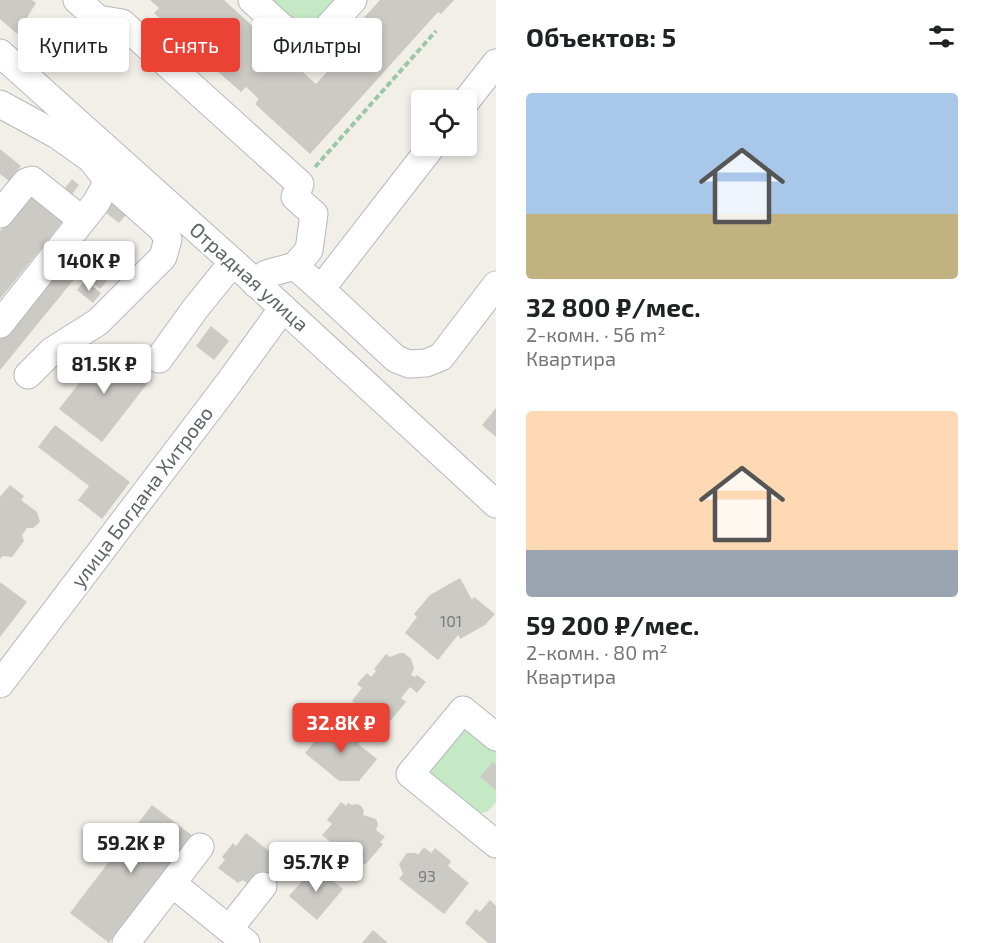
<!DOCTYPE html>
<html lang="ru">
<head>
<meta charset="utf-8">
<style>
  :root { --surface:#fff; --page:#f2f2f2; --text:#202124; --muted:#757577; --accent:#ea4335 }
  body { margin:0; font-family:"Exo 2",sans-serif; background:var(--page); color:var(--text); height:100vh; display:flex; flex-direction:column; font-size:22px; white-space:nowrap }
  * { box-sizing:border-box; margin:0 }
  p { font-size:20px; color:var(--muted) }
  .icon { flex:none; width:33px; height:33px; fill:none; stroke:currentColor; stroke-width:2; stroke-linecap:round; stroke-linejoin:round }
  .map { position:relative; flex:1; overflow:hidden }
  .drawer { display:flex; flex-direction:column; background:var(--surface); width:492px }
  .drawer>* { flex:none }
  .guide { position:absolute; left:18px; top:18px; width:387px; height:54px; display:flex; gap:12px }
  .fabs { position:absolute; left:411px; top:90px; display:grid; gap:12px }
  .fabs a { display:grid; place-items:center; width:66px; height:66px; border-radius:6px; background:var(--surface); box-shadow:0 3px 9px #0003; font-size:30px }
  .price { position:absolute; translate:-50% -51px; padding:0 14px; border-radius:6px; background:#fff; color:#222; font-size:20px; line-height:39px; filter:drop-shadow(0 2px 3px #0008) }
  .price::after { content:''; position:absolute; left:50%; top:36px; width:18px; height:14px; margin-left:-9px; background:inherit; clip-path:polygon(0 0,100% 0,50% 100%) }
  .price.active { background:var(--accent); color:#fff }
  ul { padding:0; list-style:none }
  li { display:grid; align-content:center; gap:12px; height:318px; padding:0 30px }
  li span { display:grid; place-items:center; height:186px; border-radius:6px; color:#555 }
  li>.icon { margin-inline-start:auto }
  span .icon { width:108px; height:108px; fill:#fffc; stroke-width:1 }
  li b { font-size:26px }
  h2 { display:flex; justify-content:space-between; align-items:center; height:72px; padding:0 30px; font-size:26px }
  .tag { padding:0 21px; border-radius:6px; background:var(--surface); box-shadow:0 3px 9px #0003; font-size:21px; line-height:54px }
  .tag.active { background:var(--accent); color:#fff }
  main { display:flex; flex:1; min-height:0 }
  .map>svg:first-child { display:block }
</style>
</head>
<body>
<main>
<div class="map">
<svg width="496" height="943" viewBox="0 0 496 943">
  <rect width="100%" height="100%" fill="#f1efe8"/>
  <!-- green -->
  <g fill="#c5e8c5">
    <path d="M 269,0 L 335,0 L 311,29 L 306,30 L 300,28 Z"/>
    <path d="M 462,726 L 496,742 L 496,802 L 487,812 L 476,814 L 431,777 L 430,766 Z"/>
  </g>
  <!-- building -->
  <g fill="#cccac5">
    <path d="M 0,0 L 32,0 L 36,3 L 17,34 L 0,19 Z"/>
    <path d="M 150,0 L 224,0 L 316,84 L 327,72 L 320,66 L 380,0 L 454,0 L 441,14 L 438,12 L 310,154 L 255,104 L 259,99 L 246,87 L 241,92 L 207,62 L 212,56 L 198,43 L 193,49 L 154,13 L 159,8 Z"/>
    <path d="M 0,149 L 21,166 L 9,181 L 0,174 Z"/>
    <path d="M 72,179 L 79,185 L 69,198 L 62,192 Z"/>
    <path d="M 31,193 L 64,220 L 0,299 L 0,231 Z"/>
    <path d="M 111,203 L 126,215 L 119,223 L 105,212 Z"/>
    <path d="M 81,237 L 98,250 L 0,370 L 0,337 Z"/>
    <path d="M 93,270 L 107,281 L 100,289 L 86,278 Z"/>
    <path d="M 85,280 L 101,293 L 93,303 L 77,290 Z"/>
    <path d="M 211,326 L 229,341 L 214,360 L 196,346 Z"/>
    <path d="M 107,347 L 150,380 L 102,442 L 59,409 Z"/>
    <path d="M 496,408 L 496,437 L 482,425 Z"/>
    <path d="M 55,425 L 130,482 L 102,519 L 78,500 L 89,486 L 38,447 Z"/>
    <path d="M 10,485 L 24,496 L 21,500 L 37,512 L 40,522 L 33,528 L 27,528 L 22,535 L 24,541 L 12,557 L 3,556 L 0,559 L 0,497 Z"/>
    <path d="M 460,578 L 472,600 L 474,597 L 495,614 L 485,625 L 460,639 L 458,635 L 438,660 L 405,633 L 417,617 L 414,614 L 430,595 Z"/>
    <path d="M 0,582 L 27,602 L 0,637 Z"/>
    <path d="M 400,653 L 404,653 L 411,659 L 414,668 L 411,675 L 415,677 L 417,675 L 426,682 L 417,693 L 410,687 L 401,698 L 406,702 L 385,727 L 352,701 L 362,688 L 357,684 L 367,673 L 371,677 L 376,671 L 374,669 L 386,654 L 390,657 Z"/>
    <path d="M 331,722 L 344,733 L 349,730 L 358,733 L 360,740 L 358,744 L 377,759 L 359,781 L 339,781 L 305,753 Z"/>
    <path d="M 493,762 L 496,765 L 496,790 L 480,777 Z"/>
    <path d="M 341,802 L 346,806 L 348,803 L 352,805 L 357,804 L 361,806 L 364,811 L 363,815 L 376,819 L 378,824 L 376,830 L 385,837 L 380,842 L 383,844 L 365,865 L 354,856 L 352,860 L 322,835 L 332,824 L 327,820 Z"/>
    <path d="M 152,805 L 193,836 L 109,943 L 70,913 Z"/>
    <path d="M 246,833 L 287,865 L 270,887 L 252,887 L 243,880 L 238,883 L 218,868 L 225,860 L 222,857 L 233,843 L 236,846 Z"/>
    <path d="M 424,847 L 431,853 L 435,848 L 451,861 L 448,866 L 469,883 L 444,914 L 399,879 L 403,874 L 399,864 L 407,853 L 416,853 L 418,855 Z"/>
    <path d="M 315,866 L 343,889 L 317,920 L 289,896 Z"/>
    <path d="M 490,900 L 496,906 L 496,943 L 488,943 L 465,923 L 476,909 L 480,912 Z"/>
    <path d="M 373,930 L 388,943 L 362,943 Z"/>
  </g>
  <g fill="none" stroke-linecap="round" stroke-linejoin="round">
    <!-- minor casing -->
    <g stroke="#b5b8bc" stroke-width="29">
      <g id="minor">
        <path d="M 77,0 L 98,19 L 122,23 L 300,184 L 295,197 L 314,214 L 309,250 L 295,266"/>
        <path d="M 252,0 L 307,50 L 353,0"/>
        <path d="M 0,53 L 233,262 L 496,504"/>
        <path d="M 466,101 L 496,63"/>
        <path d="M 0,104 L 57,135 L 91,159 L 108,181 L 162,229 L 168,239 L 163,257 L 98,322 L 52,351 L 28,375"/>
        <path d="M 0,214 L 26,182 L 32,180 L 82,220"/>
        <path d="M 256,284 L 266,274 L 295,266 L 321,289 L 432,146"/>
        <path d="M 321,289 L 396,359 L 409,364 L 426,363 L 441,357 L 496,285"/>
        <path d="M 0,324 L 96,203 L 108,181"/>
        <path d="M 159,359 L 195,309 L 233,262"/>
        <path d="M 0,684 L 228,384 L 283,308"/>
        <path d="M 496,737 L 463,710 L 410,774 L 496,844"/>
        <path d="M 173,884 L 246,943"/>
        <path d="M 229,929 L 263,886"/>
        <path d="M 126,943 L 200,847"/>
      </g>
    </g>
    <!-- path -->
    <path stroke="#9cc7a9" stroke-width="4" stroke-dasharray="6 3" stroke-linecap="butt" d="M 315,167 L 436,31"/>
    <!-- minor -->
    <use href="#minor" stroke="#fff" stroke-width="27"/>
  </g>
  <g text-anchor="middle" stroke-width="5" stroke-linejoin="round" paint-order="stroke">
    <!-- number labels -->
    <g font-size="16" fill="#7a7d7f">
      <text x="451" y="627">101</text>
      <text x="427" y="882">93</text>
    </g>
    <!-- street labels -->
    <g font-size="20" fill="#5f6368" stroke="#fff">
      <text transform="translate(249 277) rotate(42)" y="7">Отрадная улица</text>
      <text transform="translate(142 497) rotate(-53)" y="7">улица Богдана Хитрово</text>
    </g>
  </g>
</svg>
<div class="fabs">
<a><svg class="icon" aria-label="locate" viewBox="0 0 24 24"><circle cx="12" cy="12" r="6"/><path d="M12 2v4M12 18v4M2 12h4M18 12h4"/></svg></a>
</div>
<b class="price" style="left:89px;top:292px">140K ₽</b>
<b class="price" style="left:104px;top:395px">81.5K ₽</b>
<b class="price active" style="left:341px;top:754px">32.8K ₽</b>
<b class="price" style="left:131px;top:874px">59.2K ₽</b>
<b class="price" style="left:316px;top:893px">95.7K ₽</b>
<div class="guide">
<a class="tag">Купить</a>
<a class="tag active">Снять</a>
<a class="tag">Фильтры</a>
</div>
</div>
<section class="drawer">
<h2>Объектов: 5<svg class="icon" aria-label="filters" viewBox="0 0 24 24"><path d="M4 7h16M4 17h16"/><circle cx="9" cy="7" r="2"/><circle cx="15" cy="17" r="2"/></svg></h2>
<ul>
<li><span style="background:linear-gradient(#a9c7e8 65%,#c2b280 0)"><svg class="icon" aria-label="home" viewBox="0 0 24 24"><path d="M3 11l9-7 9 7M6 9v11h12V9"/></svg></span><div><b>32 800 ₽/мес.</b><p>2-комн. · 56 m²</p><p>Квартира</p></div></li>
<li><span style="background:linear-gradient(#ffd9b3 75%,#9aa5b1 0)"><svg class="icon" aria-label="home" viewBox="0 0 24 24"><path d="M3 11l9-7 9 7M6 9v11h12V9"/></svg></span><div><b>59 200 ₽/мес.</b><p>2-комн. · 80 m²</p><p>Квартира</p></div></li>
</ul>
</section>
</main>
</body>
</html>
